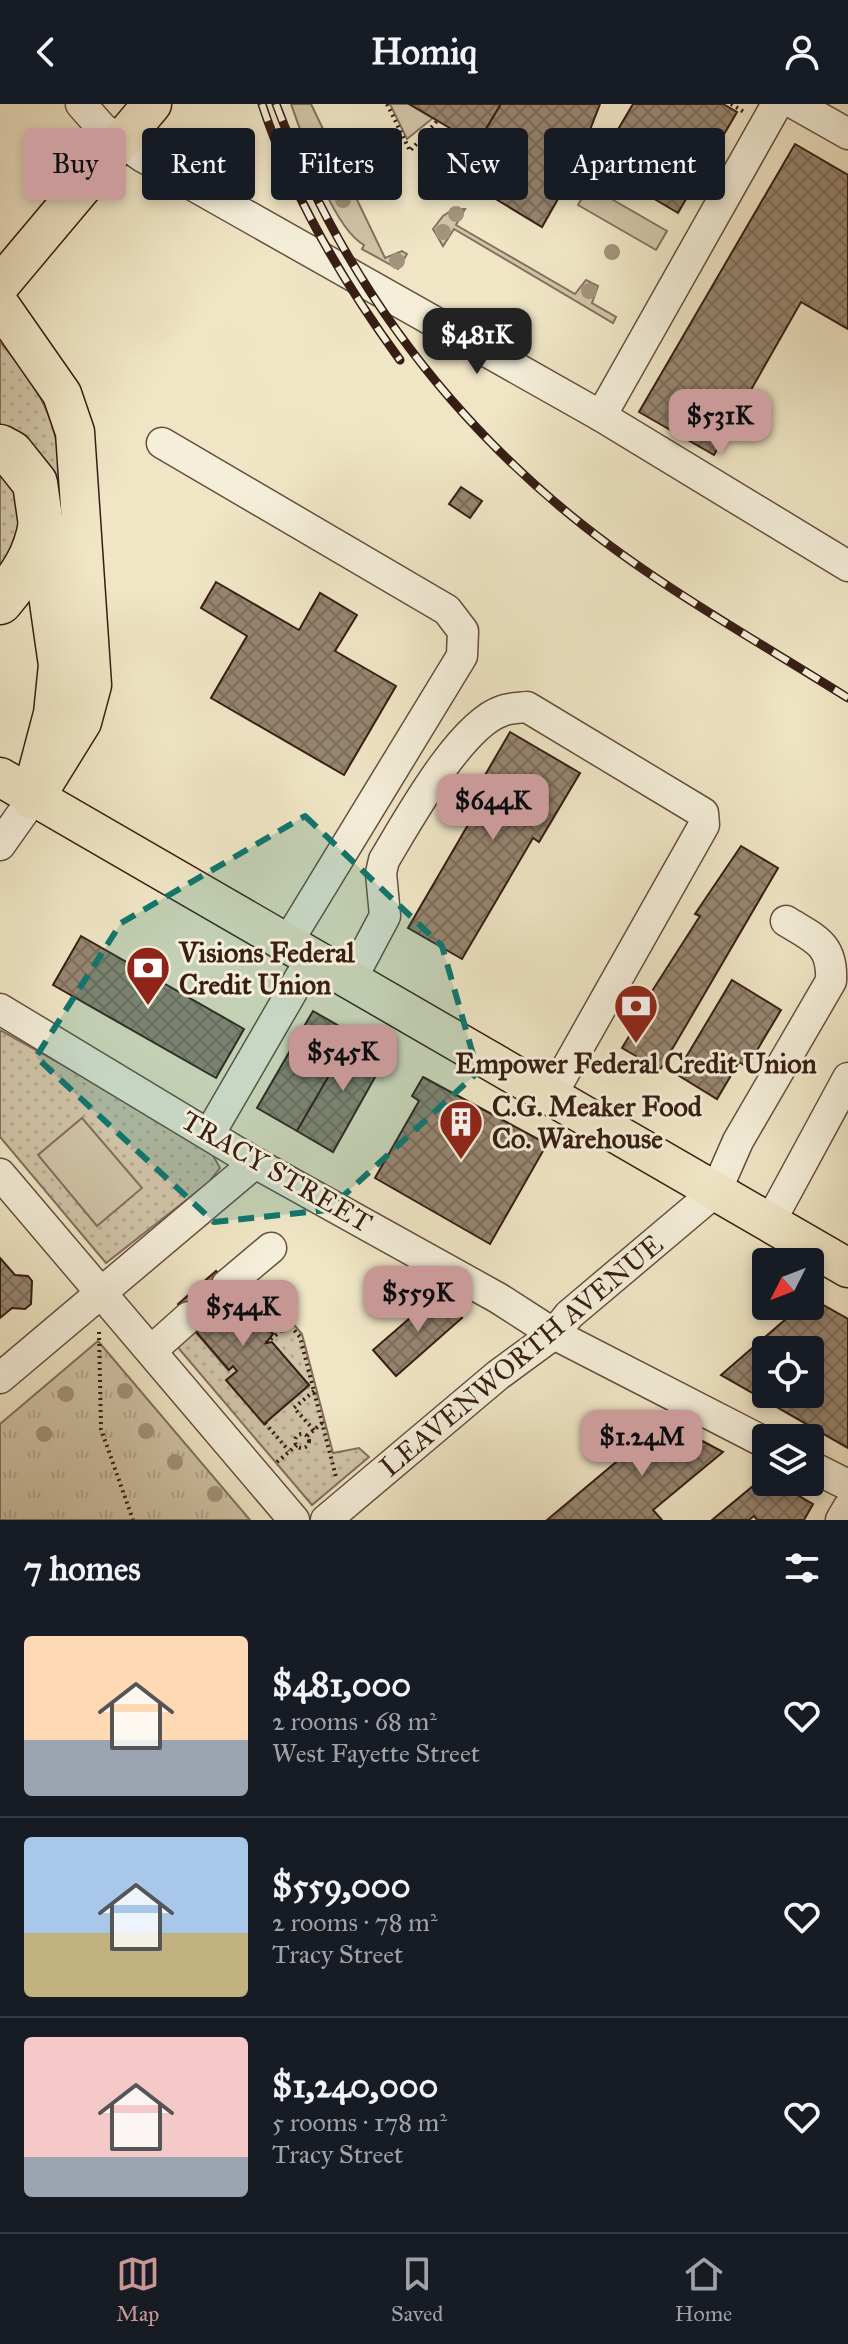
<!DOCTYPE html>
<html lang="en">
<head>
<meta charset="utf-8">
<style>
  :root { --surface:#171b24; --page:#242831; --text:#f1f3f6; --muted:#9ea1a6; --line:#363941; --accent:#c59692 }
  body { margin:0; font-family:"IM FELL Great Primer",serif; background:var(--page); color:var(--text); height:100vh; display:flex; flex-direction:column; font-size:30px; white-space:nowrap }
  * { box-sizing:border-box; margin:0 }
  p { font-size:26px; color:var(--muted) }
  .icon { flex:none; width:44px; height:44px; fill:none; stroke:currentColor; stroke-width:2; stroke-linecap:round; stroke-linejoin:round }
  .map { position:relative; height:1416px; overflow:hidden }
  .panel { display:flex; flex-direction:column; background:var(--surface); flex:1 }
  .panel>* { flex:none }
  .guide { position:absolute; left:24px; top:24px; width:800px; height:72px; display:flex; gap:16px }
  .needle { width:52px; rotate:228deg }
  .controls { position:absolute; left:752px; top:1144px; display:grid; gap:16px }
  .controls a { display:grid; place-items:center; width:72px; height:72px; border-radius:8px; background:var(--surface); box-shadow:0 4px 12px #0003; font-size:40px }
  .price { position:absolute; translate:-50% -68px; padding:0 18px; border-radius:16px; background:var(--accent); color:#111; font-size:26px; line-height:52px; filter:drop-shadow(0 2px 4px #0008) }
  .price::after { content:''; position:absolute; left:50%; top:48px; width:24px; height:18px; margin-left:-12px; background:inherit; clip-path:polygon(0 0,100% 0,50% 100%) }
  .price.current { background:#222; color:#fff }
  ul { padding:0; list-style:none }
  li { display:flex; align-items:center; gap:24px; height:200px; padding:0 24px }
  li+li { border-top:2px solid var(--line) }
  li span { display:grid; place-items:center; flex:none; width:224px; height:160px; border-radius:8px; color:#555 }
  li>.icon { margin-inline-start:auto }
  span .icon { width:96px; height:96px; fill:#fffc; stroke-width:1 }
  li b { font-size:34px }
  h2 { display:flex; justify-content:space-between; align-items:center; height:96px; padding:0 24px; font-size:34px }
  .chip { padding:0 28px; border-radius:8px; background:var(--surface); box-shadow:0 4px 12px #0003; font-size:28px; line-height:72px }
  .chip.current { background:var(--accent); color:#111 }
  header { display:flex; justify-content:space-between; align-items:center; height:104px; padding:0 24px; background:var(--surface); font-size:36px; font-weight:700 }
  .menu { display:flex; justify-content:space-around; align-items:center; height:112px; border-top:2px solid var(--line); background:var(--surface); font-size:22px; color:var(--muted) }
  .menu a { display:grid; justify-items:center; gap:4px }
  .menu .current { color:var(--accent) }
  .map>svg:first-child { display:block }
</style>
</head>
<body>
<header><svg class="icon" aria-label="back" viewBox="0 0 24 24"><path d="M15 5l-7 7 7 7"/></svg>Homiq<svg class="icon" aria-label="person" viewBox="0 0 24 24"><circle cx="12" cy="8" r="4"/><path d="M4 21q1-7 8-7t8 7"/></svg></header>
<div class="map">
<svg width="848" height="1416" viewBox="0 0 848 1416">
  <defs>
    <pattern id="grass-dots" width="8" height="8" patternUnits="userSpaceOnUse" patternTransform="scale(2)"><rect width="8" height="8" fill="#d1c4a8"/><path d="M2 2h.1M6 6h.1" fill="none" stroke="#b4a890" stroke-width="1.8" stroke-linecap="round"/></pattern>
    <pattern id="park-tufts" width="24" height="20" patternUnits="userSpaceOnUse" patternTransform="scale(2)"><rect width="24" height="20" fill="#d1c4a8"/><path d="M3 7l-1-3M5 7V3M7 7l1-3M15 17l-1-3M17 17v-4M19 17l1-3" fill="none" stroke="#b4a890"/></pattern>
    <pattern id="building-cross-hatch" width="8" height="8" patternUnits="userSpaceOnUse" patternTransform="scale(2)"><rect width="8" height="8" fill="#978671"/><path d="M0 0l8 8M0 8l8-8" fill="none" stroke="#7c6d5c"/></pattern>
  </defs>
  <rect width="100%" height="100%" fill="#f0e6c6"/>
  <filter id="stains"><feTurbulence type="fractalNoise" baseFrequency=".0025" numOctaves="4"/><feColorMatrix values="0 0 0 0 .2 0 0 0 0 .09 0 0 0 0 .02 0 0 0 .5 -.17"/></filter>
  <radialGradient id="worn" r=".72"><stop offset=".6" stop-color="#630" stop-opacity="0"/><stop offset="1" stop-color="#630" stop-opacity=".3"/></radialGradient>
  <!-- grass -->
  <g fill="url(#grass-dots)" stroke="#84705e" stroke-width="2">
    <path d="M 0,238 C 50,296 56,320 66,395 L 53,395 L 0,332 Z"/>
    <path d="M 0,357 L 33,419 L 0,483 Z"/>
    <path d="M 0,926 L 207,1041 L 220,1064 L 208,1079 L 106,1159 L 0,1033 Z"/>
    <path d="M 253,1173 L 302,1230 L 333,1349 L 359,1344 L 369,1353 L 312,1401 L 175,1240 L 193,1225 L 228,1266 L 233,1262 L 237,1267 L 264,1319 L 309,1282 L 266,1239 L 273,1229 L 237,1187 Z"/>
  </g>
  <!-- park -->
  <path fill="url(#park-tufts)" stroke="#84705e" stroke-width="2" d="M 98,1237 L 250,1416 L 0,1416 L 0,1320 Z"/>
  <!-- garden -->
  <g fill="#d1c4a8" stroke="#84705e" stroke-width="2">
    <path d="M 291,0 L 311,0 L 385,154 L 402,147 L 407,150 L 398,165 L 362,145 L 364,141 C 332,123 304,36 291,0 Z"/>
    <path d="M 390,0 L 409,0 L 433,14 L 407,35 Z"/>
    <path d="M 589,82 L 667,127 L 656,146 L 578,101 Z"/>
    <path d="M 454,105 L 465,105 L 456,121 L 575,190 L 586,176 L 598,182 L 592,199 L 616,213 L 613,219 L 454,125 L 443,142 L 433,125 L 443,112 Z"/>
    <path d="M 82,1014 L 142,1084 L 97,1122 L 38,1051 Z"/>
  </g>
  <!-- building -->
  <g fill="url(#building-cross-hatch)" stroke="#371d14" stroke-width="2" fill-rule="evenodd">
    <path d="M 409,0 L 501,0 L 477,40 Z"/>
    <path d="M 501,0 L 600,0 L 588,31 L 610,39 L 633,0 L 723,0 L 737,8 L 678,109 L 597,61 L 606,47 L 584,39 L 571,72 L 542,123 L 479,85 L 501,47 L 480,35 Z"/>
    <path d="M 795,40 L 848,71 L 848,225 L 801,198 L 714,351 L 639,308 Z"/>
    <path d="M 461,383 L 482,397 L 470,414 L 449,400 Z"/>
    <path d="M 216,478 L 299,526 L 320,489 L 357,511 L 335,547 L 396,582 L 344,671 L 211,594 L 247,532 L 201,504 Z"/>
    <path d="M 510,628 L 580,669 L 539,738 L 533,734 L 462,855 L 408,824 L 479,702 L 470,697 Z"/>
    <path d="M 741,742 L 778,764 L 660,966 L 622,944 L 642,911 L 638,909 L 700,812 L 695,810 Z"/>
    <path d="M 81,832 L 244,925 L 216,974 L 53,881 Z"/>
    <path d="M 732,876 L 781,906 L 747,963 L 739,958 L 717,995 L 676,970 Z"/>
    <path d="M 313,907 L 353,930 L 297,1027 L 257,1004 Z"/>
    <path d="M 353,930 L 388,950 L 333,1048 L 297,1027 Z"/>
    <path d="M 423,973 L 547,1040 L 490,1140 L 375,1074 L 419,997 L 412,992 Z"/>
    <path d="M 0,1154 L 15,1171 L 28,1172 L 32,1177 L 31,1200 L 25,1205 L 12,1204 L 0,1214 Z"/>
    <path d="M 216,1167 L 273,1230 L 266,1239 L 272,1238 L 309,1281 L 264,1320 L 226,1276 L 237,1267 L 233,1262 L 229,1266 L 192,1223 L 195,1220 L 178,1200 Z"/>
    <path d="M 440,1188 L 462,1214 L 396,1272 L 373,1246 Z"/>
    <path d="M 811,1194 L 848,1215 L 848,1344 L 721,1271 L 801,1202 L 810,1202 ZM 766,1246 L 810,1246 L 810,1290 L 766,1290 Z"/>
    <path d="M 665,1317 L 723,1348 L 653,1406 L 662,1416 L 547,1416 Z"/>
    <path d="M 765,1372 L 766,1378 L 775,1378 L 813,1400 L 804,1416 L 757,1416 L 754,1412 L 749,1416 L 712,1416 Z"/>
  </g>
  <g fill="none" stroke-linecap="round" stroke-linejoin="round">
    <!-- minor-tunnel -->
    <path stroke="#cbbea2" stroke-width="30" stroke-dasharray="30 15" stroke-linecap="butt" d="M 189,1213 L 227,1181"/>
    <!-- minor casing -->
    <g stroke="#654f40" stroke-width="33">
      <g id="minor">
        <path d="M 81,0 L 102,24 L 143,53 L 601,312 L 848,462"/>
        <path d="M 795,0 L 848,30"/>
        <path d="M 601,312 L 777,0"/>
        <path d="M 162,339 L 447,506 L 463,527 L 462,552 L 287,839"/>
        <path d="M 0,741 L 34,693"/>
        <path d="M 351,876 L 385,812 L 381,769 L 384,756 C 407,718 460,621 502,607 C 509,604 519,604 527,603 L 703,709 L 704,721 L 551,992"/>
        <path d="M 0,905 L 255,1059 L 498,1194 L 554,1230 L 766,1339"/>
        <path d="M 210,1029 L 312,853"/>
        <path d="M 0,1070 L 294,1416"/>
        <path d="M 770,1118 L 848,974"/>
        <path d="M 227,1181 L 271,1144"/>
        <path d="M 152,1246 L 189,1213"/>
        <path d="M 0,1274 L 255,1059"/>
        <path d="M 810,1362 L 848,1381"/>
        <path d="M 326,1416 L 498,1271 L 554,1230 L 569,1211 L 716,1087 L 738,1037 L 831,877 C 833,840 815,835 786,817"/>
        <path d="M 841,1416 L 848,1404"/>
      </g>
    </g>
    <!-- major casing -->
    <g stroke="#371d14" stroke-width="41">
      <g id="major">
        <path d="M 0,181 L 152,0"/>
        <path d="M 0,201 L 62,290 L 75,328 L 92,581 L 82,618 L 43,681"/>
        <path d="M 0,673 L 848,1164"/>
      </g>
    </g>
    <!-- highway casing -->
    <g stroke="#371d14" stroke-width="47">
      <g id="highway">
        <path d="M 0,343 L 11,349 L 35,379 L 61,561 L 56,610 L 34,693"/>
        <path d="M 0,498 C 21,473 36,452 41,419"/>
      </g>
    </g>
    <!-- path -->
    <g stroke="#371d14" stroke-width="4" stroke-dasharray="2 4" stroke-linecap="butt">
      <path d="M 387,0 L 410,47 L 437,17"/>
      <path d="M 731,0 L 744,8"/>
      <path d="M 260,1185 L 300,1233 L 336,1373"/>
      <path d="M 99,1228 L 101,1325 L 133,1416"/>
      <path d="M 266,1239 L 289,1220"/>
      <path d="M 265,1319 L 289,1347"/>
      <path d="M 314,1326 L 294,1304 L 314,1287"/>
      <circle cx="302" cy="1337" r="7"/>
      <path d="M 307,1332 L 322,1319"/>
      <path d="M 277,1358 L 297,1341"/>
    </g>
    <!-- minor -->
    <use href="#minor" stroke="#f5efda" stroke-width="30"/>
    <!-- major -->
    <use href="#major" stroke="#f0e6c6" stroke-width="38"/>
    <!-- highway -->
    <use href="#highway" stroke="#f0e6c6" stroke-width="44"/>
    <!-- rail casing -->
    <g stroke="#371d14" stroke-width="9">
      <g id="rail">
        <path d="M 262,0 C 292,92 343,178 400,256"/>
        <path d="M 276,0 C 337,163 438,304 574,414 C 658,482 756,536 848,594"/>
      </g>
    </g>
    <!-- rail -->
    <use href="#rail" stroke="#f5efda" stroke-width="6" stroke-dasharray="18" stroke-linecap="butt"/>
  </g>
  <!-- trees -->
  <g fill="#a4937c">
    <circle cx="343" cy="96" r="8"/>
    <circle cx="456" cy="110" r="8"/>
    <circle cx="443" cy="128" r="8"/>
    <circle cx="612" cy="148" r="8"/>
    <circle cx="397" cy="157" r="8"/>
    <circle cx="589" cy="187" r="8"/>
    <circle cx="125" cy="1287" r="8"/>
    <circle cx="66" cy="1290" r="8"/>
    <circle cx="146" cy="1327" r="8"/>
    <circle cx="44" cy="1330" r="8"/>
    <circle cx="175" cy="1358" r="8"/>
    <circle cx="215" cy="1390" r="8"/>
  </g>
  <!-- marked area -->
  <path fill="#0f766e" fill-opacity="0.2" stroke="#0f766e" stroke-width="6" stroke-dasharray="16 10" stroke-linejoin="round" d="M 305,712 L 442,842 L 478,968 L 328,1106 L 214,1118 L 36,953 L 121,819 Z"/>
  <!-- icons -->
  <defs>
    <g id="bank-pin" transform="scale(2.3)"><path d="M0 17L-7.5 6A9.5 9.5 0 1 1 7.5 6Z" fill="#8f2418" stroke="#f5efda"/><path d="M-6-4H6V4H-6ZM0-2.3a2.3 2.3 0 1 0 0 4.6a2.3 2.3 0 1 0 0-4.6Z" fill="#fff"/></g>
    <g id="building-pin" transform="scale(2.3)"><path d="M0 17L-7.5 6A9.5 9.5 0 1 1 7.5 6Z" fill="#8f2418" stroke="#f5efda"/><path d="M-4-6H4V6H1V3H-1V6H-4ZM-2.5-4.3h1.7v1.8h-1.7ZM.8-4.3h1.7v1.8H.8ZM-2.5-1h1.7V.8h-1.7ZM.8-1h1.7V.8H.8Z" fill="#fff"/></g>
  </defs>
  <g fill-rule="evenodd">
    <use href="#bank-pin" x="148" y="864"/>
    <use href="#bank-pin" x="636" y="902"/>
    <use href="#building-pin" x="461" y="1018"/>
  </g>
  <g text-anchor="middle" stroke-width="6" stroke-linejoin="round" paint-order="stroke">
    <!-- poi labels -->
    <g font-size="28" font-weight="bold" fill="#371d14" stroke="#f5efda" text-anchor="start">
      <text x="179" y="858">Visions Federal<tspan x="179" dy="32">Credit Union</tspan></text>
      <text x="636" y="969" text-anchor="middle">Empower Federal Credit Union</text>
      <text x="492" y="1012">C.G. Meaker Food<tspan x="492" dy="32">Co. Warehouse</tspan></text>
    </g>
    <!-- street labels -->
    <g font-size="28" fill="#371d14" stroke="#f5efda">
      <text transform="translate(277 1067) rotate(30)" y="10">TRACY STREET</text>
      <text transform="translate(521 1251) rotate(-40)" y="10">LEAVENWORTH AVENUE</text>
    </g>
  </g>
  <rect width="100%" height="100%" filter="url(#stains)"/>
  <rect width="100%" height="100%" fill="url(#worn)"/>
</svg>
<div class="controls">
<a><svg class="needle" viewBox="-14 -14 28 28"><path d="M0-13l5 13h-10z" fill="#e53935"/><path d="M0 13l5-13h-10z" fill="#9ea1a6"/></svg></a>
<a><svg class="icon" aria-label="locate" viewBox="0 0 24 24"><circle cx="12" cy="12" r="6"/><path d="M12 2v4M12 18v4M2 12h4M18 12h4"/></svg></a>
<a><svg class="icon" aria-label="layers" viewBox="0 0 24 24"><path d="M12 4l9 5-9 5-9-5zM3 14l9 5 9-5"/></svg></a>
</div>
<b class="price current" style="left:477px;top:272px">$481K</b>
<b class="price" style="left:720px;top:353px">$531K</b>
<b class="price" style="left:493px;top:738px">$644K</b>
<b class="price" style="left:343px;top:989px">$545K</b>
<b class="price" style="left:418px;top:1230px">$559K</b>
<b class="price" style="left:243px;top:1244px">$544K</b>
<b class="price" style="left:642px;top:1374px">$1.24M</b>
<div class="guide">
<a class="chip current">Buy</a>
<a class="chip">Rent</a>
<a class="chip">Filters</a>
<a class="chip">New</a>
<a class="chip">Apartment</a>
</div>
</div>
<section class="panel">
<h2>7 homes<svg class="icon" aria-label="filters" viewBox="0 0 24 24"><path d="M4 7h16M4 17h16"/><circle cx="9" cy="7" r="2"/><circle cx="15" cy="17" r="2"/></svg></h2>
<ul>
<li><span style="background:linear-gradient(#ffd9b3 65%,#9aa5b1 0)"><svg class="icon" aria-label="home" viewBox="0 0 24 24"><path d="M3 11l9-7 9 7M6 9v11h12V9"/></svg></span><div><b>$481,000</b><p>2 rooms · 68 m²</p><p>West Fayette Street</p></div><svg class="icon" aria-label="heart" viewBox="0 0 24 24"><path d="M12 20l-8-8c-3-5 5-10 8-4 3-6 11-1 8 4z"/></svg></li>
<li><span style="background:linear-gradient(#a9c7e8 60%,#c2b280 0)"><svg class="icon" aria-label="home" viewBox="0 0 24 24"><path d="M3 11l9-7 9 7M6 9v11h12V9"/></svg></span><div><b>$559,000</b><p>2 rooms · 78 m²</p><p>Tracy Street</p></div><svg class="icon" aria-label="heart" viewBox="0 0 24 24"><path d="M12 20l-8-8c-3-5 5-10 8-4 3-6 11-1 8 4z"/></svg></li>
<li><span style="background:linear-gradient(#f6c9c9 75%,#9aa5b1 0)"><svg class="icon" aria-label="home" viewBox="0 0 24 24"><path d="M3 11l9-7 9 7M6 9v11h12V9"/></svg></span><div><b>$1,240,000</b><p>5 rooms · 178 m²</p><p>Tracy Street</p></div><svg class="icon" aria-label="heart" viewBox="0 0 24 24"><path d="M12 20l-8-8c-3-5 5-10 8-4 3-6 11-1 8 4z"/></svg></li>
</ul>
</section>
<nav class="menu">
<a class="current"><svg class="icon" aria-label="map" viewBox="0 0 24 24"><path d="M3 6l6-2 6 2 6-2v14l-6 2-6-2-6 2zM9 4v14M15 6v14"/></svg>Map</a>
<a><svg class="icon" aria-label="saved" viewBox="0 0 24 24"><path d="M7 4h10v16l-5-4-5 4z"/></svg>Saved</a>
<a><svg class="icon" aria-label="home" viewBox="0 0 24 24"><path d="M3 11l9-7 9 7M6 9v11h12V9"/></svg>Home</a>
</nav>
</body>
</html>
